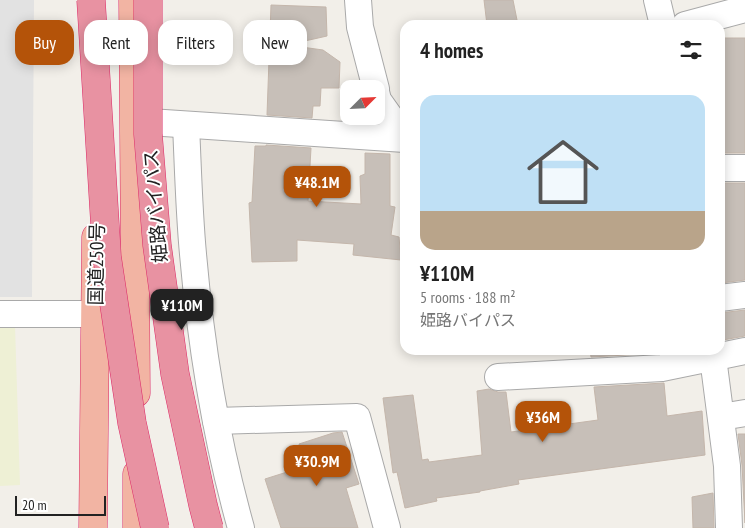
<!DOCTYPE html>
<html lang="en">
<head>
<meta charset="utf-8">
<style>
  :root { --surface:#fff; --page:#f6f6f6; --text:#222; --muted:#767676; --accent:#b45309 }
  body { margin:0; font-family:"PT Sans Narrow","Noto Sans JP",sans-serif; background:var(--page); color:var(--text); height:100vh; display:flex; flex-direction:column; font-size:19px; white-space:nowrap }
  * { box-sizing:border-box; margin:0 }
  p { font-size:16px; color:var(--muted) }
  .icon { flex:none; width:28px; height:28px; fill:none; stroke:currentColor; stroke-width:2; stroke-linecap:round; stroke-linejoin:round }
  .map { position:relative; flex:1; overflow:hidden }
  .drawer { position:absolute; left:400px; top:20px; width:325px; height:335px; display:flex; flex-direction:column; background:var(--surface); border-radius:15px; box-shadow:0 2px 12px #0003 }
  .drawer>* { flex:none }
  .banner { position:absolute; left:15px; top:20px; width:310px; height:45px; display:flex; gap:10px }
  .needle { width:32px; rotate:66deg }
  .tools { position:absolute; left:340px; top:80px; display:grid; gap:10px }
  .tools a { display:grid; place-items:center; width:45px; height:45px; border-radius:10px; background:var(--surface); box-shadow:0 2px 12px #0003; font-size:25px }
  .scale { position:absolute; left:15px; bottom:12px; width:91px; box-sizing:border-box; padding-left:5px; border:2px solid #222; border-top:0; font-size:14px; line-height:18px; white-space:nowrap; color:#222; -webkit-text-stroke:4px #fff; paint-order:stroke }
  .price { position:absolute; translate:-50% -42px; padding:0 11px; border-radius:10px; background:var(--accent); color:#fff; font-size:16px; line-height:32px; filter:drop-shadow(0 1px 2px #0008) }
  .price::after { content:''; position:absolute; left:50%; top:30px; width:15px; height:11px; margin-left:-8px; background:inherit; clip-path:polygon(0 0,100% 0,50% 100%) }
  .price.on { background:#222; color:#fff }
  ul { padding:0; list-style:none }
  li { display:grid; align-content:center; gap:10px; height:265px; padding:0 20px }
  li span { display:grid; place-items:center; height:155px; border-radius:15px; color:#555 }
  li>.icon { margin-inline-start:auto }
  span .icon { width:90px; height:90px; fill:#fffc; stroke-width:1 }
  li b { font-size:21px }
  h2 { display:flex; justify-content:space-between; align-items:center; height:60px; padding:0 20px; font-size:21px }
  .tag { padding:0 18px; border-radius:15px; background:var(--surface); box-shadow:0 2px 12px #0003; font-size:18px; line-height:45px }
  .tag.on { background:var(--accent); color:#fff }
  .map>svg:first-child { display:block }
</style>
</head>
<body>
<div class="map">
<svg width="745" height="528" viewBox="0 0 745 528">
  <rect width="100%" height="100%" fill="#f2efe9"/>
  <!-- farmland -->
  <path fill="#eef0d5" d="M 0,326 L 15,326 L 20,485 L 0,486 Z"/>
  <!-- parking -->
  <path fill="#e2e2e2" d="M 0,0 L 34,0 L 32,297 L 0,297 Z"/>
  <!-- building -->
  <g fill="#c7bfb8" stroke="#c4b6ab">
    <path d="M 484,0 L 513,0 L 518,25 L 487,25 Z"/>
    <path d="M 271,5 L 326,7 L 327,36 L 287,45 L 323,50 L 340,62 L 339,88 L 321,88 L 320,106 L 313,106 L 312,118 L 267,115 Z"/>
    <path d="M 720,38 L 745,38 L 745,153 L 722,153 L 720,146 Z"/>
    <path d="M 266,145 L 311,148 L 308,201 L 361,204 L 360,176 L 365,174 L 365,153 L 390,154 L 390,206 L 395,207 L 391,235 L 399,237 L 401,260 L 353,255 L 354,244 L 297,240 L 297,261 L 252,262 L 249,203 L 252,202 L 255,146 L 266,146 Z"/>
    <path d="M 720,183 L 745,183 L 745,280 L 721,283 L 720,279 Z"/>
    <path d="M 745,310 L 745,336 L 723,340 L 720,338 L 720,313 Z"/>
    <path d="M 590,350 L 661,350 L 661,353 L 591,357 Z"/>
    <path d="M 664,383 L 667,416 L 702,411 L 705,455 L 518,480 L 519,484 L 480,491 L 480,492 L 436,498 L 437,501 L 405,508 L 397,472 L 393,473 L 383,398 L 413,395 L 422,460 L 428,459 L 429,462 L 482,455 L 477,391 L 489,389 L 498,392 L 506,392 L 511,432 L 598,420 L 594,387 Z"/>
    <path d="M 342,432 L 359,484 L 346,488 L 358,528 L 281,528 L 265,479 L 306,466 L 299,444 L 333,433 Z"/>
    <path d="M 738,434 L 745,434 L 745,523 L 742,465 Z"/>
    <path d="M 713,493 L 714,528 L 693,528 L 692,497 Z"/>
  </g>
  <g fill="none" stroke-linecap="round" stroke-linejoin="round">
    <!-- minor casing -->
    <g stroke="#a9a9a9" stroke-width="28">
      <g id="minor">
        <path d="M 358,0 L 360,27 L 376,89"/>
        <path d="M 657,0 L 663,25"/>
        <path d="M 685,25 L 745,9"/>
        <path d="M 376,92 L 378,100 L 405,138"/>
        <path d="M 134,121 L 405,139"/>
        <path d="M 186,125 C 188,168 189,211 193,254 C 201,346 216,439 241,528"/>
        <path d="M 720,168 L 745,168"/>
        <path d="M 720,298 L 745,295"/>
        <path d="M 0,314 L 95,314"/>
        <path d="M 712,350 L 727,466 L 729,528"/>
        <path d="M 498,377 L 662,368 L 745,351"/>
        <path d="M 721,417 L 745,413"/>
        <path d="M 216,421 L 357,417 L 387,528"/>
      </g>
    </g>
    <!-- trunk casing -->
    <g stroke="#dc2a67" stroke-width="29">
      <g id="trunk">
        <path d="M 133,0 L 136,393"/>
        <path d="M 137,474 L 137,528"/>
        <path d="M 93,528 L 96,237"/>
      </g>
    </g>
    <!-- minor -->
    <use href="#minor" stroke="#fff" stroke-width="26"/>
    <!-- trunk -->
    <use href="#trunk" stroke="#f2b4a3" stroke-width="28"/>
    <!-- motorway-bridge casing -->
    <g stroke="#dc2a67" stroke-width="29" stroke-linecap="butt">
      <g id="motorway-bridge">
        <path d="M 91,0 L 107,257 L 132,423 L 155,528"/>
        <path d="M 148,0 L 148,134 L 157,245 L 175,374 L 203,505 L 209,528"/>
      </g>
    </g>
    <!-- motorway-bridge -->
    <use href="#motorway-bridge" stroke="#e892a2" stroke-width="28"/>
  </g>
  <g text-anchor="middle" stroke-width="4" stroke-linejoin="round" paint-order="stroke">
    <!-- street labels -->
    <g font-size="19" fill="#222" stroke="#fff">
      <text transform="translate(155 206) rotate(-95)" y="7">姫路バイパス</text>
      <text transform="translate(96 264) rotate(-89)" y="7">国道250号</text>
    </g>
  </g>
</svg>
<div class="tools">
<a><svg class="needle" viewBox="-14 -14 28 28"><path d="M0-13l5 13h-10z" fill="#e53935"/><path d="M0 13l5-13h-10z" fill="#767676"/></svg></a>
</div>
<div class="scale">20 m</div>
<b class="price" style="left:317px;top:208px">¥48.1M</b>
<b class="price on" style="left:182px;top:331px">¥110M</b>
<b class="price" style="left:543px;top:443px">¥36M</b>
<b class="price" style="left:317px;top:487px">¥30.9M</b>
<div class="banner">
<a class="tag on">Buy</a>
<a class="tag">Rent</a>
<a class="tag">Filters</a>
<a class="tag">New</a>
</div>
<section class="drawer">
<h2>4 homes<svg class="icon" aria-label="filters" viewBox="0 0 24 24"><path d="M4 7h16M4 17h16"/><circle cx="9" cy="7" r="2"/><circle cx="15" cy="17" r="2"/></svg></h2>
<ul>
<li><span style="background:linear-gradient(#bfe0f5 75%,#b9a48a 0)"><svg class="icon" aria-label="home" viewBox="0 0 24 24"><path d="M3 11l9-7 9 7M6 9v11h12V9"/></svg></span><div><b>¥110M</b><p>5 rooms · 188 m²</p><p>姫路バイパス</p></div></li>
</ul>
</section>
</div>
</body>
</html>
